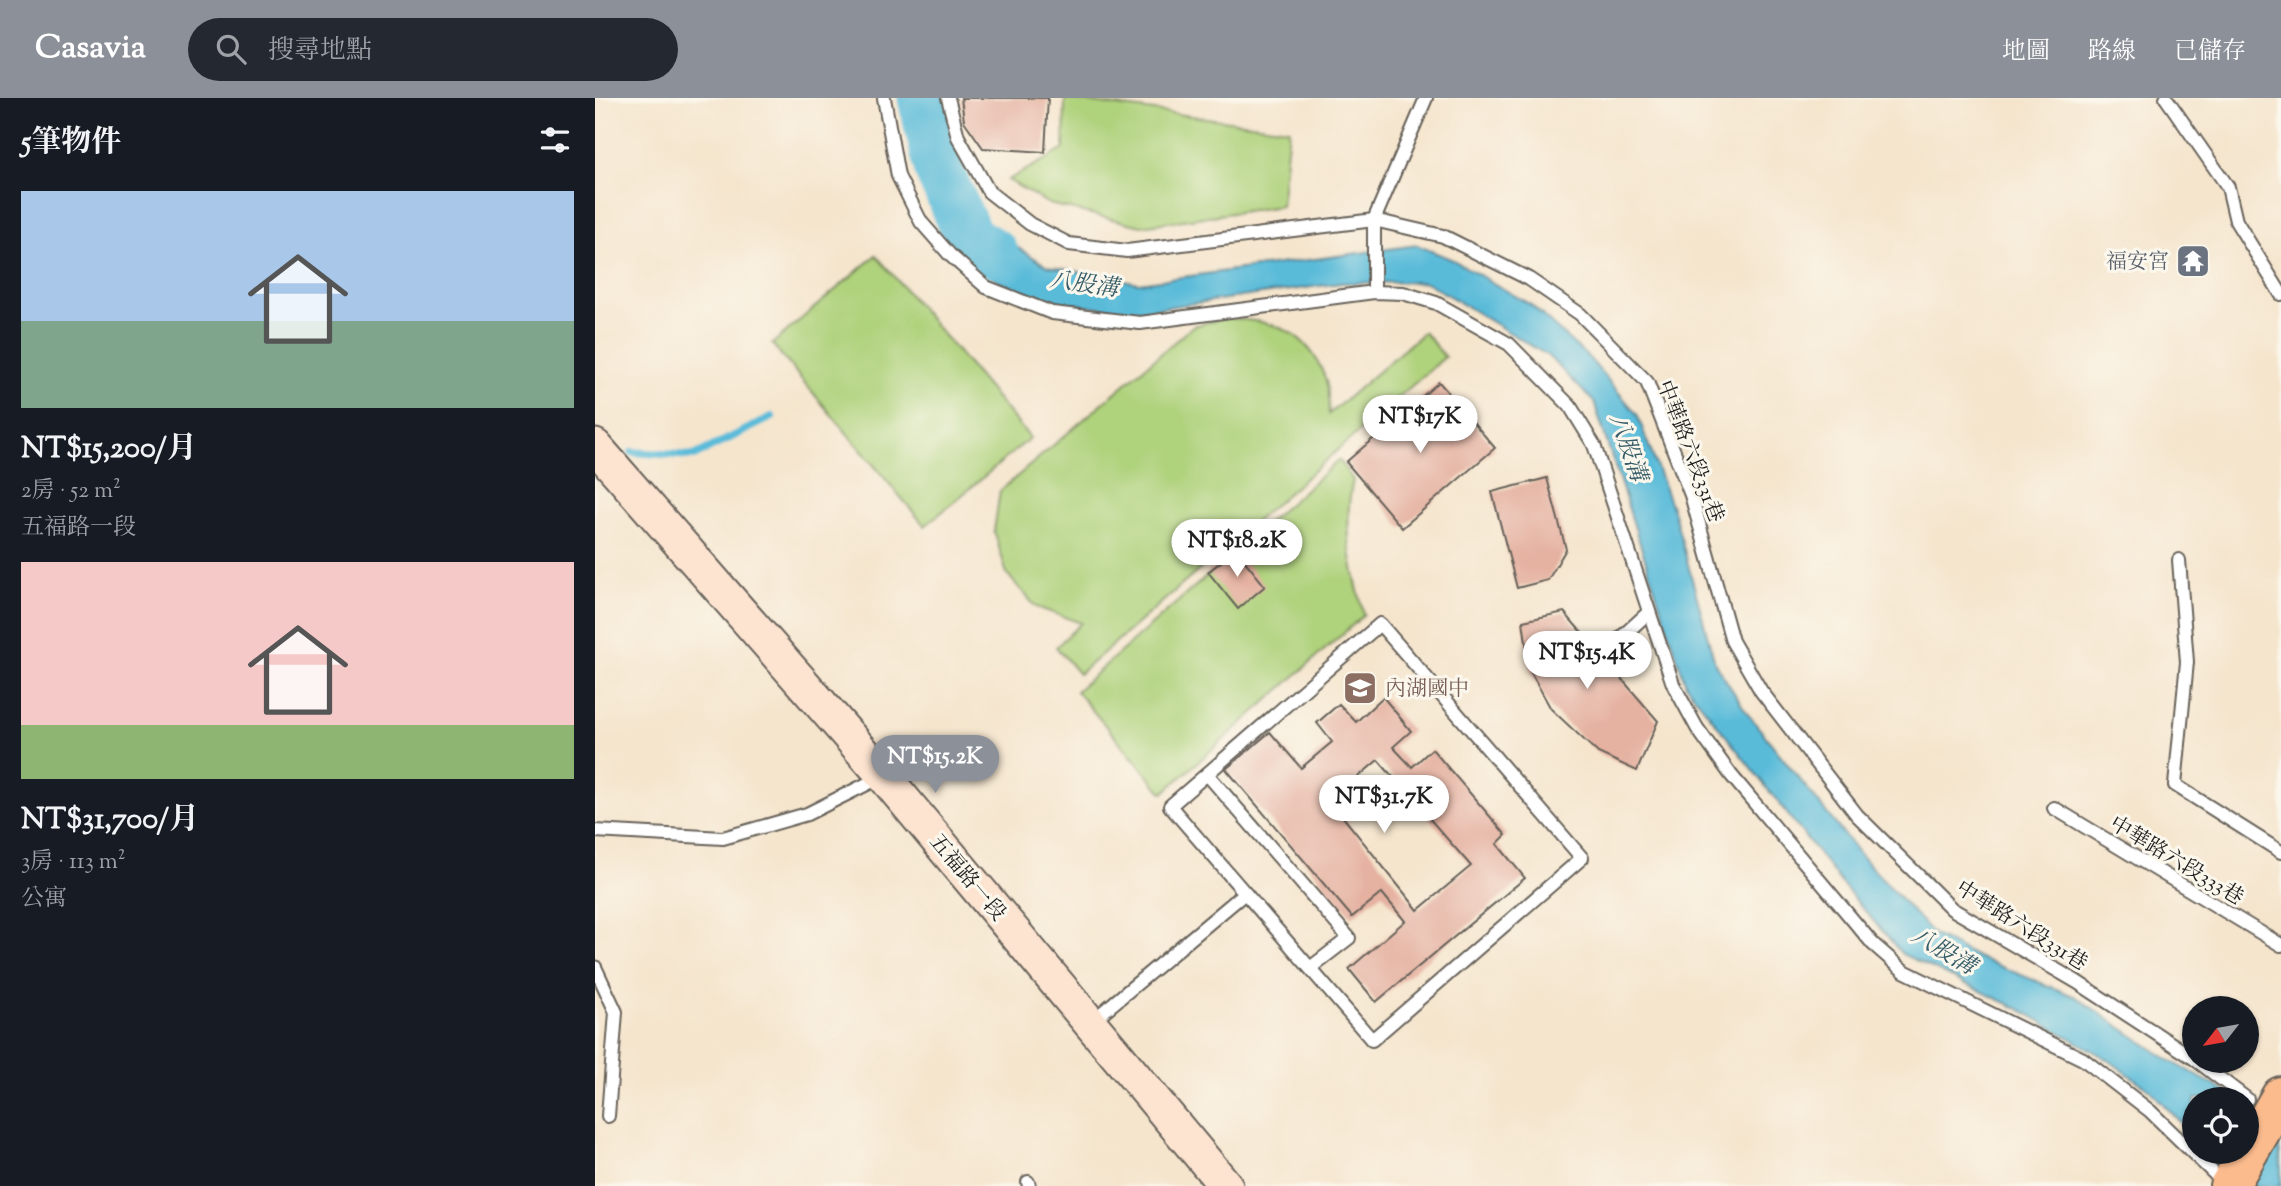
<!DOCTYPE html>
<html lang="zh-TW">
<head>
<meta charset="utf-8">
<style>
  :root { --surface:#171b24; --page:#242831; --text:#f1f3f6; --muted:#9ea1a6; --accent:#8c9099 }
  body { margin:0; font-family:"Sorts Mill Goudy","Noto Serif TC",serif; background:var(--page); color:var(--text); height:100vh; display:flex; flex-direction:column; font-size:26px; white-space:nowrap }
  * { box-sizing:border-box; margin:0 }
  p { font-size:23px; color:var(--muted) }
  .icon { flex:none; width:38px; height:38px; fill:none; stroke:currentColor; stroke-width:2; stroke-linecap:round; stroke-linejoin:round }
  .map { position:relative; flex:1; overflow:hidden }
  .panel { display:flex; flex-direction:column; background:var(--surface); width:595px }
  .panel>* { flex:none }
  .needle { width:46px; rotate:239deg }
  .fabs { position:absolute; left:1587px; top:898px; display:grid; gap:14px }
  .fabs a { display:grid; place-items:center; width:77px; height:77px; border-radius:50%; background:var(--surface); box-shadow:0 2px 5px #0004; font-size:35px }
  .price { position:absolute; translate:-50% -60px; padding:0 16px; border-radius:24px; background:#fff; color:#222; font-size:23px; line-height:46px; filter:drop-shadow(0 2px 4px #0008) }
  .price::after { content:''; position:absolute; left:50%; top:42px; width:21px; height:16px; margin-left:-10px; background:inherit; clip-path:polygon(0 0,100% 0,50% 100%) }
  .price.selected { background:var(--accent); color:#fff }
  ul { padding:0; list-style:none }
  li { display:grid; align-content:center; gap:14px; height:371px; padding:0 21px }
  li span { display:grid; place-items:center; height:217px; border-radius:0px; color:#555 }
  li>.icon { margin-inline-start:auto }
  span .icon { width:126px; height:126px; fill:#fffc; stroke-width:1 }
  li b { font-size:30px }
  h2 { display:flex; justify-content:space-between; align-items:center; height:84px; padding:0 21px; font-size:30px }
  header { display:flex; align-items:center; gap:42px; box-sizing:border-box; height:98px; padding:0 35px; background:var(--accent); color:#fff }
  header strong { font-size:33px }
  nav { display:flex; gap:38px; margin-inline-start:auto; font-size:24px }
  .search { width:490px; height:63px; background:var(--page); display:flex; align-items:center; gap:18px; box-sizing:border-box; padding:0 24px; border-radius:38px; color:var(--muted); font-size:26px }
  main { display:flex; flex:1; min-height:0 }
  .map>svg:first-child { display:block }
</style>
</head>
<body>
<header>
<strong>Casavia</strong>
<div class="search"><svg class="icon" aria-label="search" viewBox="0 0 24 24"><circle cx="10" cy="10" r="6"/><path d="M15 15l6 6"/></svg>搜尋地點</div>
<nav><a>地圖</a><a>路線</a><a>已儲存</a></nav>
</header>
<main>
<section class="panel">
<h2>5筆物件<svg class="icon" aria-label="filters" viewBox="0 0 24 24"><path d="M4 7h16M4 17h16"/><circle cx="9" cy="7" r="2"/><circle cx="15" cy="17" r="2"/></svg></h2>
<ul>
<li><span style="background:linear-gradient(#a9c7e8 60%,#7fa58c 0)"><svg class="icon" aria-label="home" viewBox="0 0 24 24"><path d="M3 11l9-7 9 7M6 9v11h12V9"/></svg></span><div><b>NT$15,200/月</b><p>2房 · 52 m²</p><p>五福路一段</p></div></li>
<li><span style="background:linear-gradient(#f6c9c9 75%,#8fb573 0)"><svg class="icon" aria-label="home" viewBox="0 0 24 24"><path d="M3 11l9-7 9 7M6 9v11h12V9"/></svg></span><div><b>NT$31,700/月</b><p>3房 · 113 m²</p><p>公寓</p></div></li>
</ul>
</section>
<div class="map">
<svg width="1686" height="1088" viewBox="0 0 1686 1088">
  <rect width="100%" height="100%" fill="#fbf7ec"/>
  <filter id="ink" filterUnits="userSpaceOnUse"><feTurbulence type="fractalNoise" baseFrequency=".0143" numOctaves="2"/><feDisplacementMap in="SourceGraphic" scale="14" xChannelSelector="R" yChannelSelector="G"/><feConvolveMatrix kernelMatrix="1 2 1 2 8 2 1 2 1" color-interpolation-filters="sRGB"/></filter>
  <filter id="wash" filterUnits="userSpaceOnUse"><feTurbulence type="fractalNoise" baseFrequency=".00686" numOctaves="4" result="noise"/><feDisplacementMap in="SourceGraphic" scale="28" xChannelSelector="R" yChannelSelector="G"/><feGaussianBlur stdDeviation="1.57" result="paint"/><feColorMatrix in="noise" values="0 0 0 0 0 0 0 0 0 0 0 0 0 0 0 0 0 1.4 0 .05"/><feComposite in="paint" operator="in"/></filter>
  <g filter="url(#wash)">
    <rect width="100%" height="100%" fill="#f5e5cd"/>
    <!-- green -->
    <g fill="#afd27b" stroke="#66774c" stroke-width="2">
      <path d="M 470,1 L 694,31 L 686,108 L 546,128 L 454,106 L 413,82 L 469,51 Z"/>
      <path d="M 281,157 L 435,340 L 330,428 L 177,246 Z"/>
      <path d="M 631,220 C 679,223 714,231 731,283 C 734,293 733,306 734,316 L 829,234 L 850,259 L 484,576 L 461,549 L 486,525 L 441,509 L 412,476 L 399,433 L 405,393 L 598,228 Z"/>
      <path d="M 744,362 L 758,382 C 747,429 757,471 769,517 L 568,695 L 481,593 Z"/>
    </g>
    <!-- water -->
    <g fill="#5abbd9" stroke="#3b6c7a" stroke-width="2">
      <path d="M 359,105 L 395,133 L 453,168 L 544,185 L 822,147 L 858,162 L 936,207 L 994,260 L 1042,316 L 1079,415 L 1120,565 L 1152,615 L 1266,758 L 1339,837 L 1384,860 L 1481,899 L 1574,962 L 1644,1001 L 1600,1001 L 1599,1039 L 1555,992 L 1512,961 L 1424,911 L 1307,856 L 1252,792 L 1091,587 L 999,304 L 953,258 L 831,184 L 746,185 L 537,214 L 453,202 L 406,185 L 375,163 L 364,145 Z"/>
      <path d="M 1652,1006 C 1686,1027 1686,1050 1686,1088 L 1644,1088 L 1613,1054 L 1652,1054 Z"/>
    </g>
    <g fill="none" stroke-linecap="round" stroke-linejoin="round">
      <!-- stream -->
      <path stroke="#5abbd9" stroke-width="8" d="M 37,354 L 99,358 L 177,319"/>
      <!-- river -->
      <path stroke="#5abbd9" stroke-width="49" d="M 327,0 L 344,72 L 374,140 L 399,155"/>
    </g>
    <g id="blocks">
      <!-- building -->
      <g fill="#e5b1a0" fill-rule="evenodd">
        <path d="M 366,0 L 453,0 L 450,54 L 388,50 L 369,23 Z"/>
        <path d="M 844,284 L 900,350 L 807,430 L 751,364 Z"/>
        <path d="M 952,380 L 971,451 L 953,482 L 922,490 L 897,394 Z"/>
        <path d="M 641,452 L 670,488 L 643,511 L 613,474 Z"/>
        <path d="M 969,514 L 1063,623 L 1042,673 L 1003,655 L 956,611 L 935,573 L 928,523 Z"/>
        <path d="M 788,599 L 816,633 L 798,649 L 817,669 L 837,651 L 911,737 L 902,746 L 930,780 L 781,904 L 754,871 L 810,823 L 787,795 L 757,819 L 631,671 L 675,634 L 706,670 L 737,644 L 722,625 L 744,606 L 761,624 ZM 783,662 L 876,768 L 823,812 L 735,703 Z"/>
      </g>
    </g>
  </g>
  <g filter="url(#ink)">
    <use href="#blocks" fill-opacity="0" stroke="#68625a" stroke-width="2"/>
    <g fill="none" stroke-linecap="round" stroke-linejoin="round">
      <!-- lane casing -->
      <g stroke="#68625a" stroke-width="16">
        <g id="lane">
          <path d="M 289,0 L 303,78 L 326,124 L 355,157 L 391,189 L 457,215 L 545,225 L 779,194 L 808,195 L 841,205 L 914,246 L 975,308 L 999,347 L 1078,586 L 1102,630 L 1136,677 L 1278,846 L 1309,873 L 1488,961 L 1555,1013 L 1631,1087"/>
          <path d="M 353,0 L 363,39 L 394,94 L 435,126 L 474,146 L 532,153 L 779,122 L 848,138 L 934,181 L 985,216 L 1052,284 L 1096,397 L 1137,543 L 1166,593 L 1262,717 L 1357,811 L 1482,884 L 1600,961"/>
          <path d="M 1571,0 L 1633,89 L 1641,123 L 1686,196"/>
          <path d="M 779,194 L 779,122 L 831,0"/>
          <path d="M 1584,462 L 1592,564 L 1580,687 L 1686,754"/>
          <path d="M 785,526 L 987,760 L 777,942 L 575,708 Z"/>
          <path d="M 1020,545 L 1054,514"/>
          <path d="M 612,676 L 754,840 L 715,870"/>
          <path d="M 1459,710 L 1686,847"/>
          <path d="M 0,733 L 128,740 L 212,716 L 288,678"/>
          <path d="M 0,869 L 21,914 L 13,1018"/>
          <path d="M 496,924 L 650,795"/>
          <path d="M 1601,962 L 1652,1001"/>
          <path d="M 433,1084 L 434,1088"/>
        </g>
      </g>
      <!-- secondary casing -->
      <g stroke="#68625a" stroke-width="37">
        <path id="secondary" d="M 0,348 L 288,677 L 631,1088"/>
      </g>
      <!-- primary casing -->
      <g stroke="#68625a" stroke-width="42">
        <path id="primary" d="M 1634,1088 L 1686,998"/>
      </g>
      <!-- lane -->
      <use href="#lane" stroke="#fff" stroke-width="12"/>
      <!-- secondary -->
      <use href="#secondary" stroke="#fde4d1" stroke-width="33"/>
      <!-- primary -->
      <use href="#primary" stroke="#fbbb8d" stroke-width="38"/>
    </g>
  </g>
  <!-- icons -->
  <defs>
    <g id="temple-square" transform="scale(1.75)"><rect x="-9" y="-9" width="18" height="18" rx="4" fill="#6b7280" stroke="#fbf7ec"/><path d="M0-6L5-2H3V0L6.5 2.5H4V6H1.5V3h-3V6H-4V2.5H-6.5L-3 0V-2H-5Z" fill="#fff"/></g>
    <g id="school-square" transform="scale(1.75)"><rect x="-9" y="-9" width="18" height="18" rx="4" fill="#8d6e63" stroke="#fbf7ec"/><path d="M0-5L7-2L0 1L-7-2ZM-4 1L0 2.5L4 1V4Q0 6-4 4Z" fill="#fff"/></g>
  </defs>
  <g fill-rule="evenodd">
    <use href="#temple-square" x="1598" y="163"/>
    <use href="#school-square" x="765" y="590"/>
  </g>
  <g text-anchor="middle" stroke-width="6" stroke-linejoin="round" paint-order="stroke">
    <!-- worship labels -->
    <g font-size="21" fill="#5b616d" stroke="#fbf7ec" text-anchor="end">
      <text x="1574" y="170">福安宮</text>
    </g>
    <!-- street labels -->
    <g font-size="21" fill="#1c1c1c" stroke="#fbf7ec">
      <text transform="translate(1096 353) rotate(69)" y="7">中華路六段331巷</text>
      <text transform="translate(1582 762) rotate(31)" y="7">中華路六段333巷</text>
      <text transform="translate(373 779) rotate(50)" y="7">五福路一段</text>
      <text transform="translate(1427 827) rotate(32)" y="7">中華路六段331巷</text>
    </g>
    <!-- education labels -->
    <g font-size="21" fill="#785e54" stroke="#fbf7ec" text-anchor="start">
      <text x="790" y="597">內湖國中</text>
    </g>
    <!-- water labels -->
    <g font-size="23" font-style="italic" fill="#355c68" stroke="#fbf7ec">
      <text transform="translate(489 185) rotate(8)" y="8">八股溝</text>
      <text transform="translate(1034 349) rotate(71)" y="8">八股溝</text>
      <text transform="translate(1349 852) rotate(31)" y="8">八股溝</text>
    </g>
  </g>
</svg>
<div class="fabs">
<a><svg class="needle" viewBox="-14 -14 28 28"><path d="M0-13l5 13h-10z" fill="#e53935"/><path d="M0 13l5-13h-10z" fill="#9ea1a6"/></svg></a>
<a><svg class="icon" aria-label="locate" viewBox="0 0 24 24"><circle cx="12" cy="12" r="6"/><path d="M12 2v4M12 18v4M2 12h4M18 12h4"/></svg></a>
</div>
<b class="price" style="left:825px;top:357px">NT$17K</b>
<b class="price" style="left:642px;top:481px">NT$18.2K</b>
<b class="price" style="left:992px;top:593px">NT$15.4K</b>
<b class="price selected" style="left:340px;top:697px">NT$15.2K</b>
<b class="price" style="left:789px;top:737px">NT$31.7K</b>
</div>
</main>
</body>
</html>
